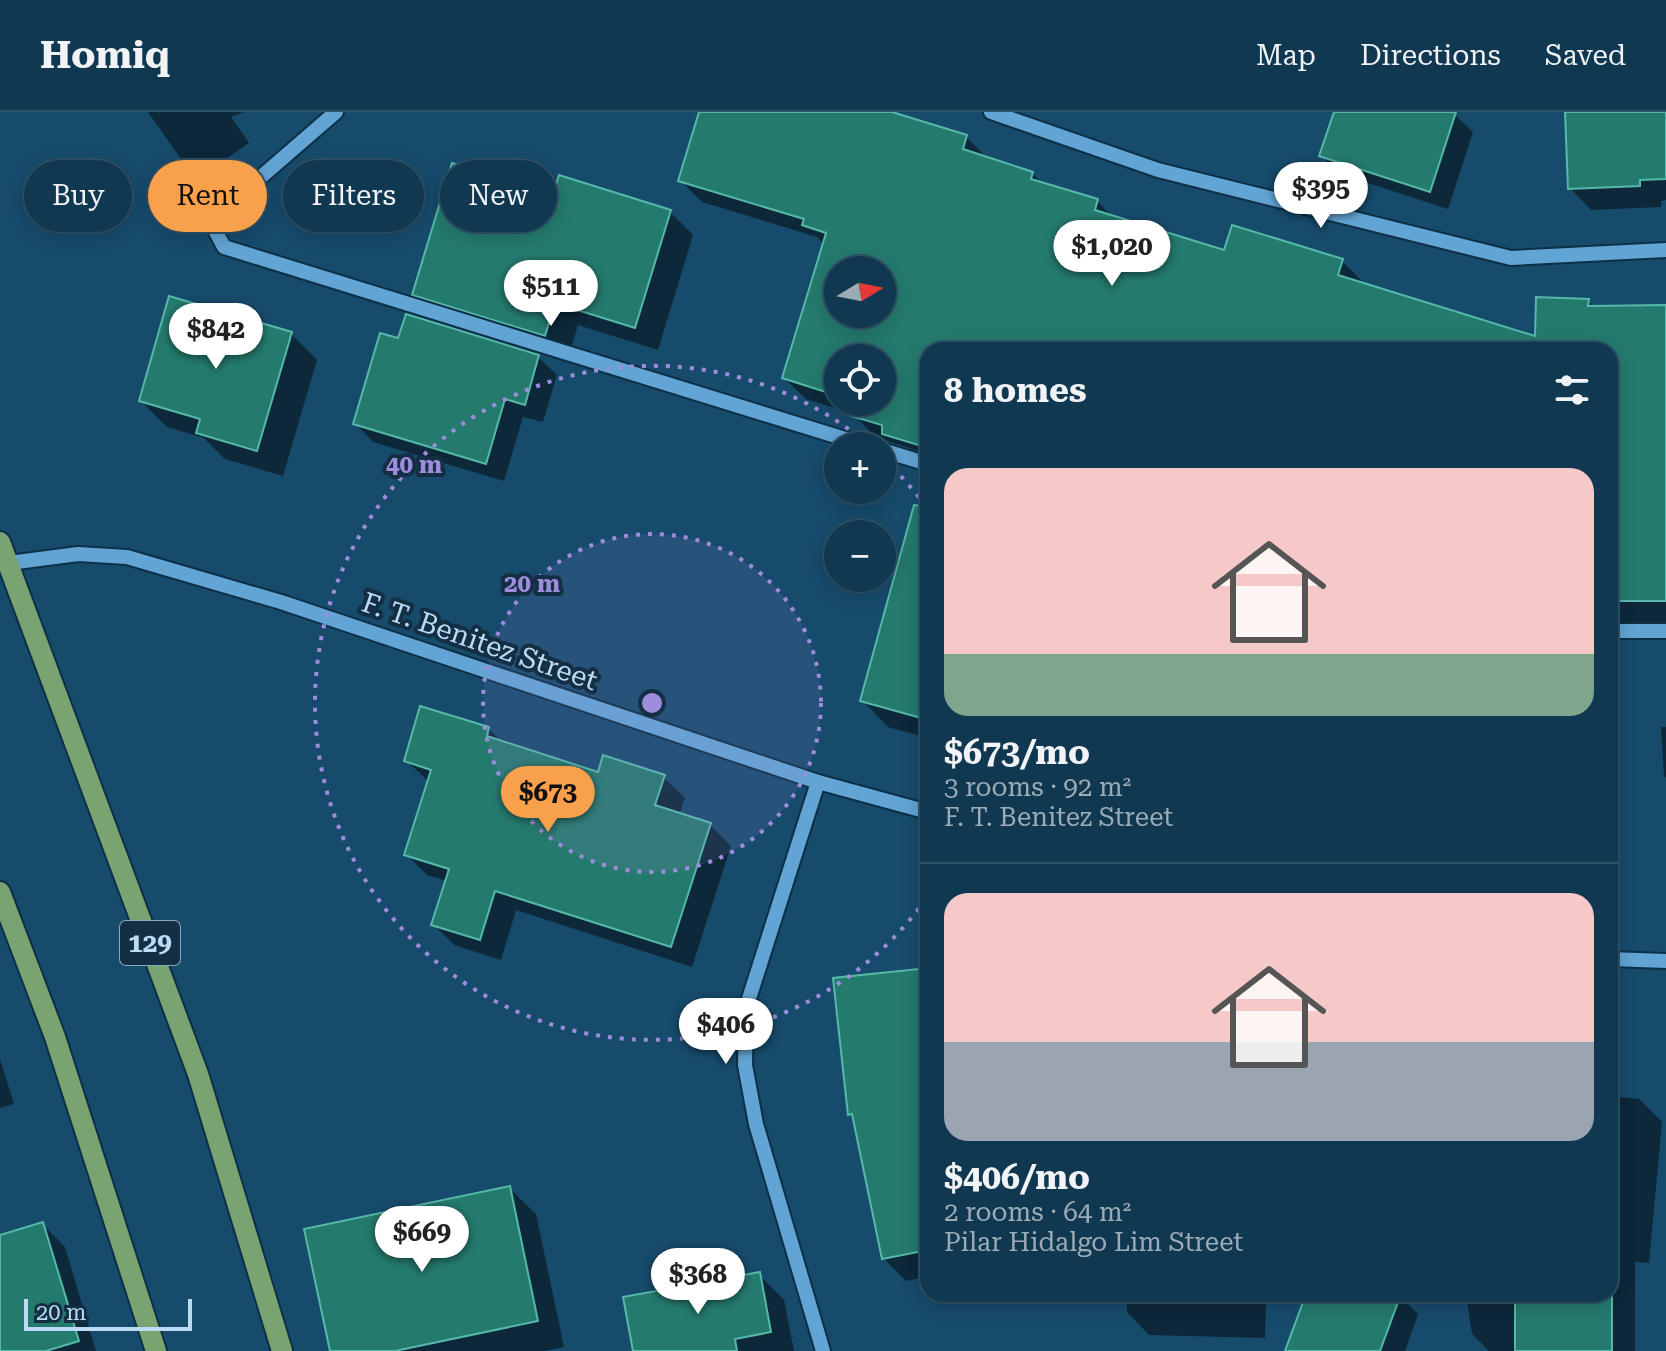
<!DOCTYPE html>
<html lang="en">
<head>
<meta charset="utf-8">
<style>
  :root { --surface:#113851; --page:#1a3f58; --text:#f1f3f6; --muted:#9cacb7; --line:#305268; --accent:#f9a04c }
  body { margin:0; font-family:"Roboto Serif",serif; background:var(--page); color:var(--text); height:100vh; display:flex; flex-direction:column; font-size:30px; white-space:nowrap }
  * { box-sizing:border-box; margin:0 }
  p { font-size:26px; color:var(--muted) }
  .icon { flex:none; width:44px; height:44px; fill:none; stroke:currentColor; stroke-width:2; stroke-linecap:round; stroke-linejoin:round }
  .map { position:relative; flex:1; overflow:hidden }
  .side { position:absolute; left:920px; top:230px; width:698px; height:960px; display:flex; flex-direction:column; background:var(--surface); border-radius:24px; box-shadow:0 4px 20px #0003,0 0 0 2px var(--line) }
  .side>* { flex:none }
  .banner { position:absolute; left:24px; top:48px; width:760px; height:72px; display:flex; gap:16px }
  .needle { width:52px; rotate:80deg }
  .tools { position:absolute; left:824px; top:144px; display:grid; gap:16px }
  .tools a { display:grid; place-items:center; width:72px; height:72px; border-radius:50%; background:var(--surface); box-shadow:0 4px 20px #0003,0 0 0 2px var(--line); font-size:40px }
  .scale { position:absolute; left:24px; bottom:20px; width:168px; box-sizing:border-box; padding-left:8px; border:4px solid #bbdbf4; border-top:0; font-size:22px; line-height:28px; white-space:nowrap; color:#bbdbf4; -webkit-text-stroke:6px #142f43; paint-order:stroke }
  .price { position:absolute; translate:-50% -68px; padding:0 18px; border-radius:28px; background:#fff; color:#222; font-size:26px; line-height:52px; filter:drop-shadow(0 2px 4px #0008) }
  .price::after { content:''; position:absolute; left:50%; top:48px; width:24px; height:18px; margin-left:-12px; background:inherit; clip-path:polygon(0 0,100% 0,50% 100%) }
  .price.selected { background:var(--accent); color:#111 }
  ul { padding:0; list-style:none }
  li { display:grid; align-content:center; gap:16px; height:424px; padding:0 24px }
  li+li { border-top:2px solid var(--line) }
  li span { display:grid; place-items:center; height:248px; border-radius:24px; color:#555 }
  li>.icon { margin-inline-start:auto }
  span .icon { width:144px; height:144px; fill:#fffc; stroke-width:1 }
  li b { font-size:34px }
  h2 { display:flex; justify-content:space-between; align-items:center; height:96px; padding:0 24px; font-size:34px }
  .chip { padding:0 28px; border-radius:36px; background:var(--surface); box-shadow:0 4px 20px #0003,0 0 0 2px var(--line); font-size:28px; line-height:72px }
  .chip.selected { background:var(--accent); color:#111 }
  header { display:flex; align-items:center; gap:48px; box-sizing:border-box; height:112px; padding:0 40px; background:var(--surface); border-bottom:2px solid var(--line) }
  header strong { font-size:38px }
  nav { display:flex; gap:44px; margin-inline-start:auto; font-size:28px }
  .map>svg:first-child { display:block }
</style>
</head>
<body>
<header>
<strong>Homiq</strong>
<nav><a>Map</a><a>Directions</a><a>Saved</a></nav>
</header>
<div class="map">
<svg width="1666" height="1239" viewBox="0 0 1666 1239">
  <rect width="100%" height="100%" fill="#174b6c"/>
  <!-- shadow -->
  <g fill="#0007" fill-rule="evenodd">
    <path d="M 148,0 L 244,0 L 231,5 L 249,31 L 199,65 L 181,47 Z"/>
    <path d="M 701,0 L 886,0 L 966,25 L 989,48 L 1032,61 L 1043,72 L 1097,89 L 1114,106 L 1226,141 L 1342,149 L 1364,171 L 1363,173 L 1537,226 L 1588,189 L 1595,196 L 1666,195 L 1666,510 L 1610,511 L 1610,238 L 928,238 L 928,342 L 875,325 L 854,302 L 806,287 L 784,266 L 824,133 L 817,125 L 702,90 L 680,68 ZM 838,158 L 882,158 L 882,202 L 838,202 ZM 838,246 L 882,246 L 882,290 L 838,290 Z"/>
    <path d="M 1336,0 L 1449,0 L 1454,2 L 1473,20 L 1448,97 L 1340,62 L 1322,44 Z"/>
    <path d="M 1567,0 L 1666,0 L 1666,88 L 1661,89 L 1661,95 L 1591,98 L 1570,76 Z"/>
    <path d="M 554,85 L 670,100 L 693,123 L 658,238 L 578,213 L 568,246 L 437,205 L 414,182 Z"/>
    <path d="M 291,222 L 317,248 L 283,364 L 225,347 L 204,326 L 167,315 L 141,289 Z"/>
    <path d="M 399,229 L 538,245 L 557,263 L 543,310 L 523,305 L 504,369 L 373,330 L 355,311 Z"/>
    <path d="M 928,456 L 928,626 L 888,615 L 862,588 Z"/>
    <path d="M 1661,615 L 1666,615 L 1666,666 L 1664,664 Z"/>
    <path d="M 488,616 L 504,632 L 599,663 L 663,665 L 685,686 L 679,703 L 710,713 L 731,734 L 692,855 L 516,798 L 501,848 L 454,833 L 433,812 L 447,769 L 427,763 L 406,742 L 429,670 L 406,648 Z"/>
    <path d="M 928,858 L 928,1164 L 906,1169 L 883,1146 L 856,1008 L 850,1002 Z"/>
    <path d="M 0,947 L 14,992 L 0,996 Z"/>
    <path d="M 1610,984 L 1639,987 L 1662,1010 L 1649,1151 L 1635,1150 L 1635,1239 L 1489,1239 L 1472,1222 L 1466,1182 L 1610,1182 Z"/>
    <path d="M 509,1076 L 536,1102 L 564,1235 L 544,1239 L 332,1239 Z"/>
    <path d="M 42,1112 L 65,1135 L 96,1239 L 0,1239 L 0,1125 Z"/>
    <path d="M 759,1163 L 784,1188 L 794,1239 L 635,1239 Z"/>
    <path d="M 1127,1182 L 1266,1182 L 1265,1226 L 1149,1223 L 1127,1200 Z"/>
    <path d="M 1308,1182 L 1395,1182 L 1400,1184 L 1418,1202 L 1405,1239 L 1287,1239 Z"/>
  </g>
  <!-- building -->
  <g fill="#257a6e" stroke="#55b9a9" stroke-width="2" fill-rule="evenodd">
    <path d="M 699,0 L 892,0 L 967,23 L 963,37 L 1033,60 L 1031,67 L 1098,87 L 1095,98 L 1224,138 L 1232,113 L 1343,147 L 1338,163 L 1535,224 L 1536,185 L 1589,187 L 1588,194 L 1666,193 L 1666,489 L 1610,489 L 1610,238 L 928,238 L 928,336 L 882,322 L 882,313 L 851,304 L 855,290 L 882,290 L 882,246 L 838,246 L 838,284 L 782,266 L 826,121 L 802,113 L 804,107 L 678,69 ZM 838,158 L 882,158 L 882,202 L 838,202 Z"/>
    <path d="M 1334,0 L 1456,0 L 1430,80 L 1319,44 Z"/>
    <path d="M 1565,0 L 1666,0 L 1666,67 L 1640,68 L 1640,74 L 1568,77 Z"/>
    <path d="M 452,51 L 553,83 L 559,63 L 671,98 L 635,216 L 555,191 L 545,224 L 412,183 Z"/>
    <path d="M 169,184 L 292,220 L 257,339 L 196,321 L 200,307 L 139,289 Z"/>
    <path d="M 406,202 L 539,243 L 525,293 L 505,287 L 486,352 L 353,312 L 380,221 L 398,226 Z"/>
    <path d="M 914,393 L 928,395 L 928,608 L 860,589 Z"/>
    <path d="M 420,594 L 489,615 L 487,624 L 598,660 L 603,643 L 665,663 L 655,693 L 711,711 L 671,835 L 495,779 L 480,828 L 431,813 L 449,757 L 404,743 L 431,658 L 404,649 Z"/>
    <path d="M 928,856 L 928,1138 L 882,1147 L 852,1002 L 848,1003 L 833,866 Z"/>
    <path d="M 510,1074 L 538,1209 L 395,1239 L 330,1239 L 304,1117 Z"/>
    <path d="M 43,1110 L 79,1229 L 46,1239 L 0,1239 L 0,1123 Z"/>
    <path d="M 760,1160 L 771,1220 L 735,1227 L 737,1239 L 633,1239 L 623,1185 Z"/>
    <path d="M 1306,1182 L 1401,1182 L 1380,1239 L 1285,1239 Z"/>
    <rect x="1515" y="1182" width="97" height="57"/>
  </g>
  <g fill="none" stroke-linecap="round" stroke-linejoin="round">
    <!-- minor casing -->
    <g stroke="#0c3047" stroke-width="18">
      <g id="minor">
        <path d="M 336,0 L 217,103 L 216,120 L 224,135 L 868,334"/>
        <path d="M 991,0 L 1158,58 L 1511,146 L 1666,138"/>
        <path d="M 882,338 L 928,352"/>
        <path d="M 9,451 L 78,442 L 127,445 L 281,490 L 818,670 L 928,700"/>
        <path d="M 1610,519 L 1666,519"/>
        <path d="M 818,670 L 746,896 L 745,953 L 756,1012 L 823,1239"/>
        <path d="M 1610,847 L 1666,849"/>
      </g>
    </g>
    <!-- major casing -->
    <g stroke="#0c3047" stroke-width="24">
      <g id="major">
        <path d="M 0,430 L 198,962 L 282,1239"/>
        <path d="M 0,780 L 55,925 L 156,1239"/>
      </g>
    </g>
    <!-- minor -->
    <use href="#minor" stroke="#62a4d3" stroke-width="14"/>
    <!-- major -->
    <use href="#major" stroke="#79a371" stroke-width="20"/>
  </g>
  <!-- distance rings -->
  <circle cx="652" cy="591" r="169" fill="#9e8cdc" fill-opacity=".12"/>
  <g fill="none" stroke="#9e8cdc" stroke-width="4" stroke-dasharray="4 8">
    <circle cx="652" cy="591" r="169"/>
    <path d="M926 787A337 337 0 1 1 869 333M884 347A337 337 0 0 1 926 395"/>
  </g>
  <g text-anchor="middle" stroke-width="8" stroke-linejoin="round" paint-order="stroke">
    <!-- shield labels -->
    <rect fill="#142f43" stroke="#89a7bf" stroke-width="2" x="120" y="809" width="60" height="44" rx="6"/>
    <g font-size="26" font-weight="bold" fill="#bbdbf4">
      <text x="150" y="840">129</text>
    </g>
    <!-- street labels -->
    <g font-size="28" fill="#bbdbf4" stroke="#142f43">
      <text transform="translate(480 529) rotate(19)" y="10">F. T. Benitez Street</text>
    </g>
  </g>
  <circle cx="652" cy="591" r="12" fill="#9e8cdc" stroke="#142f43" stroke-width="4"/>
  <g font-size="24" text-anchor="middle" font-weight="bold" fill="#9e8cdc" stroke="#142f43" stroke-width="8" stroke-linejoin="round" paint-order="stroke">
    <text x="414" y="361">40 m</text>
    <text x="532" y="480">20 m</text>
  </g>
</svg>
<div class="tools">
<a><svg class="needle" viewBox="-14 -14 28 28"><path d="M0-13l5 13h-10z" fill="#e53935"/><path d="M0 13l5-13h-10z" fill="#9cacb7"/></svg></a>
<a><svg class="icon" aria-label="locate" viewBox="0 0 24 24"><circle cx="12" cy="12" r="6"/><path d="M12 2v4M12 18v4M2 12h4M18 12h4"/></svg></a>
<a>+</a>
<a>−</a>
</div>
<div class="scale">20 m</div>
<b class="price" style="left:1321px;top:118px">$395</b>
<b class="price" style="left:1112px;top:176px">$1,020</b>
<b class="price" style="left:551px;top:216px">$511</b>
<b class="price" style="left:216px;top:259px">$842</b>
<b class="price selected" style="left:548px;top:722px">$673</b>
<b class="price" style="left:726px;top:954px">$406</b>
<b class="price" style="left:422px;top:1162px">$669</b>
<b class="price" style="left:698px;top:1204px">$368</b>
<div class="banner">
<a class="chip">Buy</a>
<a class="chip selected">Rent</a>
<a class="chip">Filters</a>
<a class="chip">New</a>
</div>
<section class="side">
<h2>8 homes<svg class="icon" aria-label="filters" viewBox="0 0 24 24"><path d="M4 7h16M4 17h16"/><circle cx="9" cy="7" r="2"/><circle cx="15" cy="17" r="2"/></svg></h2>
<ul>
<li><span style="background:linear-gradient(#f6c9c9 75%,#7fa58c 0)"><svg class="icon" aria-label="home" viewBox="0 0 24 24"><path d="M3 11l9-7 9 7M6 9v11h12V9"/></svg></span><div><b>$673/mo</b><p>3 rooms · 92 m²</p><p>F. T. Benitez Street</p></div></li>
<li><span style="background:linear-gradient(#f6c9c9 60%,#9aa5b1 0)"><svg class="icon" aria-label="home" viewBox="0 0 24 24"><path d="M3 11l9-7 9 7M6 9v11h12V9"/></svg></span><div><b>$406/mo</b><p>2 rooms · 64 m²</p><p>Pilar Hidalgo Lim Street</p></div></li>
</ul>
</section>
</div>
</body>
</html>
